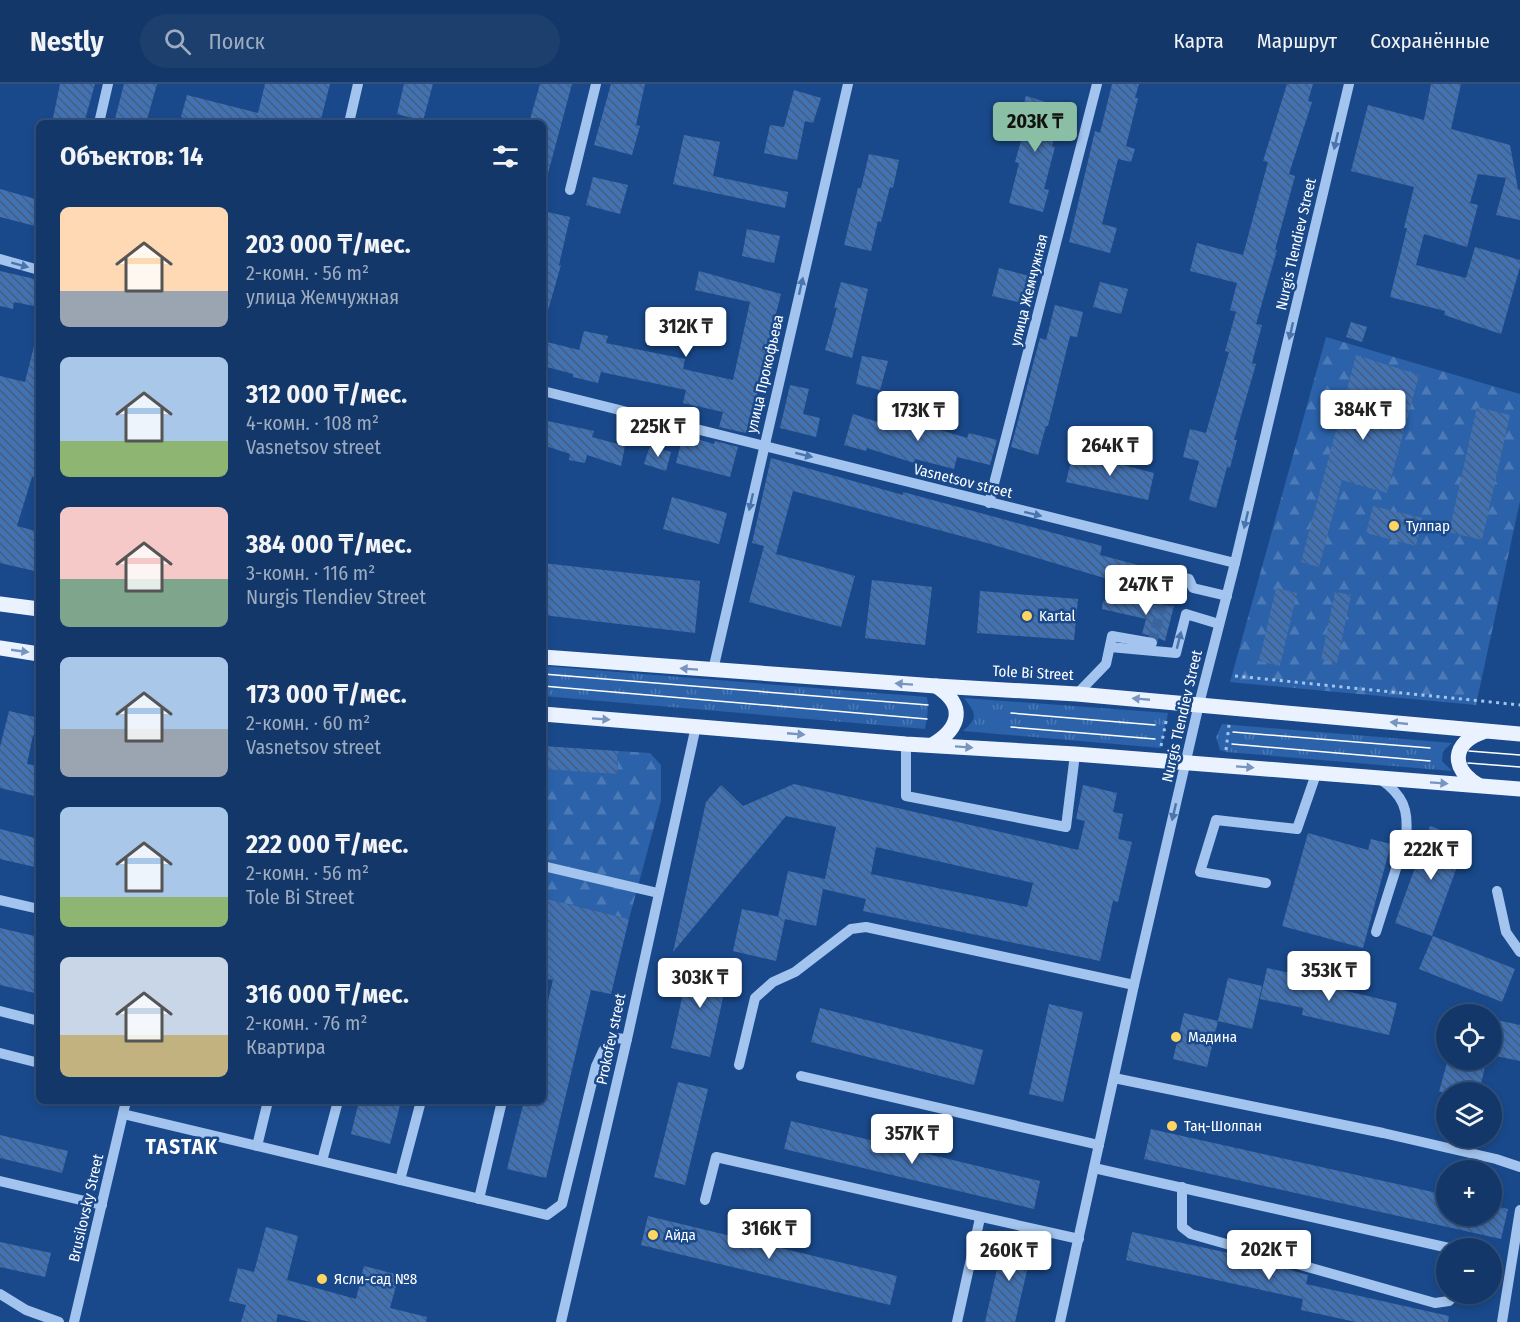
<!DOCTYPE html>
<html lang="ru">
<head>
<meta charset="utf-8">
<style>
  :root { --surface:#133768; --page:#1c3f6e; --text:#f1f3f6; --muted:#9dacc0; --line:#32517c; --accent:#8abfa5 }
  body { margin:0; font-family:"Fira Sans Condensed",sans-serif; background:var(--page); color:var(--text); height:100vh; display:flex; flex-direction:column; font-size:22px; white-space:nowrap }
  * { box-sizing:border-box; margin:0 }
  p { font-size:20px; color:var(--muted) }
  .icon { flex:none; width:33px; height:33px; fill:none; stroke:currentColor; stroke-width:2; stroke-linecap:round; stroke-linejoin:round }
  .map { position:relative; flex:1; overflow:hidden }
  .drawer { position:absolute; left:36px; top:36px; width:510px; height:984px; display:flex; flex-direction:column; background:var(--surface); border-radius:9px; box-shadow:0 3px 9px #0003,0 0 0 2px var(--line) }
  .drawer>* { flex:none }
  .buttons { position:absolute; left:1436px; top:920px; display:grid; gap:12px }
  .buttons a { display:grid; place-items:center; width:66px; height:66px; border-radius:50%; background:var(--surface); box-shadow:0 3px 9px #0003,0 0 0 2px var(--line); font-size:30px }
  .price { position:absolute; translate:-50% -51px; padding:0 14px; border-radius:6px; background:#fff; color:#222; font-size:20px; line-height:39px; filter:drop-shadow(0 2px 3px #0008) }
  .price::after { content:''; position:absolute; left:50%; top:36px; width:18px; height:14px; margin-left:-9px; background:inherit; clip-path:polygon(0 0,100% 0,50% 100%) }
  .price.on { background:var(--accent); color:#111 }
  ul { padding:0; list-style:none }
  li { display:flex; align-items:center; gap:18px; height:150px; padding:0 24px }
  li span { display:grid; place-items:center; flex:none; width:168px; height:120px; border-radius:9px; color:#555 }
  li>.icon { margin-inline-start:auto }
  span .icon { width:72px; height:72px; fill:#fffc; stroke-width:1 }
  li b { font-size:26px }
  h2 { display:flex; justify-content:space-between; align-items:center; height:72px; padding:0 24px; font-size:26px }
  header { display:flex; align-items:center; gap:36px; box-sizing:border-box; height:84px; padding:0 30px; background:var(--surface); border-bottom:2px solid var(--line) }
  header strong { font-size:28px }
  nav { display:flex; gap:33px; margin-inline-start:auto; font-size:21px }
  .search { width:420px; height:54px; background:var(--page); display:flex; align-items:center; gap:15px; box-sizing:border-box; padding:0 21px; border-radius:33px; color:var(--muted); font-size:22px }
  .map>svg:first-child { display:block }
</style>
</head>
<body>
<header>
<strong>Nestly</strong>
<div class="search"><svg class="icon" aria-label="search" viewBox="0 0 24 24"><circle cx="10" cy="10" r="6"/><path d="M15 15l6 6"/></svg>Поиск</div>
<nav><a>Карта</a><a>Маршрут</a><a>Сохранённые</a></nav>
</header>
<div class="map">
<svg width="1520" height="1238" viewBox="0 0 1520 1238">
  <defs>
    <pattern id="grass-tufts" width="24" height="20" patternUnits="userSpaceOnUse" patternTransform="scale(1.5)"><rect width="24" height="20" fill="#2b62aa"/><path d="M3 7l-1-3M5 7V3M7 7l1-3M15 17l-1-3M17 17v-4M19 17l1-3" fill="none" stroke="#4b7ab7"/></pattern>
    <pattern id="forest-firs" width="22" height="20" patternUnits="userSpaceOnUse" patternTransform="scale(1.5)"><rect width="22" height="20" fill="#2b62aa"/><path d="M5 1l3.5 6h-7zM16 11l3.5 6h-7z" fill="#4b7ab7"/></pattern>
    <pattern id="building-back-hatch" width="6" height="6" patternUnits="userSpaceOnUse" patternTransform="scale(1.5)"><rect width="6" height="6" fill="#4172b4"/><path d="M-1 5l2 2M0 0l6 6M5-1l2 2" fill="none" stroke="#475d7b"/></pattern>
  </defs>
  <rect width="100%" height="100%" fill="#19498b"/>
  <!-- grass -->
  <g fill="url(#grass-tufts)">
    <path d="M 543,582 L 927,613 C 929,624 927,634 925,645 L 543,612 Z"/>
    <path d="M 964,614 L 1168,629 L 1161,664 L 963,647 C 979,633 976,630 964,614 Z"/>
    <path d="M 1222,640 L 1452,659 L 1443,667 L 1442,677 L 1452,687 L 1226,668 L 1220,666 L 1216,653 Z"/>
  </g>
  <!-- forest -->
  <g fill="url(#forest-firs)">
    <path d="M 1326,253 L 1520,310 L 1520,417 L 1476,621 L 1230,598 Z"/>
    <path d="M 618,667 L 650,669 L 661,681 L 661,717 L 629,835 L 543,814 L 543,685 L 617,689 Z"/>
  </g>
  <!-- building -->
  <g fill="url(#building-back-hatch)" fill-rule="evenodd">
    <path d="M 60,0 L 95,0 L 84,39 L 52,39 Z"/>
    <path d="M 124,0 L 157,0 L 146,39 L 114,39 Z"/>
    <path d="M 265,0 L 330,0 L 320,39 L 203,39 L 181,33 L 187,11 L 258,29 Z"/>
    <path d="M 404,0 L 433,0 L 423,37 L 397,30 Z"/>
    <path d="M 540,0 L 572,0 L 547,93 L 543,93 L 543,39 L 529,39 Z"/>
    <path d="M 611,0 L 645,0 L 636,41 L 640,42 L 632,71 L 594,61 Z"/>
    <path d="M 1112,0 L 1139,0 L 1135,14 L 1138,14 L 1126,62 L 1135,65 L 1131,78 L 1118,75 L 1102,140 L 1117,144 L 1110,169 L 1069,158 L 1095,47 L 1100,49 Z"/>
    <path d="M 1287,0 L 1313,0 L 1308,17 L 1312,18 L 1289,90 L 1295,92 L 1275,166 L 1277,166 L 1256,240 L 1262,241 L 1252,279 L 1256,280 L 1234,356 L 1237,356 L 1230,384 L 1227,383 L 1216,424 L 1189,416 L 1199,377 L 1183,373 L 1190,345 L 1206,349 L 1229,268 L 1225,267 L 1236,228 L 1230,226 L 1237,199 L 1190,187 L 1197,159 L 1243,171 L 1268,78 L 1263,77 Z"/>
    <path d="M 1431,0 L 1461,0 L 1451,45 L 1510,61 L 1518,105 L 1520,106 L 1520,136 L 1496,131 L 1506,94 L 1478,90 L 1470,119 L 1478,121 L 1467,163 L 1424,150 L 1416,181 L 1466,194 L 1475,163 L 1520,176 L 1520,183 L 1501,250 L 1444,231 L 1445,227 L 1390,213 L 1407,144 L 1404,144 L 1414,103 L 1351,87 L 1368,21 L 1424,36 Z"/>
    <path d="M 794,6 L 821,14 L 813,39 L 805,37 L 797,76 L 764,69 L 770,41 L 784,43 Z"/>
    <path d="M 1026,12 L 1063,23 L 1052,62 L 1055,63 L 1044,105 L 1049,106 L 1043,128 L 1009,119 L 1019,79 L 1015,78 L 1026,39 L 1018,37 Z"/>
    <path d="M 684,51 L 720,58 L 713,92 L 788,108 L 785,124 L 673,100 Z"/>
    <path d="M 869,70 L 899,76 L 893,104 L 890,103 L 881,138 L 878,137 L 871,167 L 844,161 L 858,104 L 861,104 Z"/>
    <path d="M 593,93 L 628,101 L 620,130 L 586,121 Z"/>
    <path d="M 0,105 L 39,116 L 39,143 L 0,133 Z"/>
    <path d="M 543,127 L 570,133 L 559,181 L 561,181 L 547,230 L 543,229 Z"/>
    <path d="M 747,145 L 780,152 L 774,179 L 742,172 Z"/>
    <path d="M 999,184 L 1029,192 L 1022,219 L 992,212 Z"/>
    <path d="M 0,187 L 39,196 L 39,223 L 14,218 L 13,225 L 0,222 Z"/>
    <path d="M 699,187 L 781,210 L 761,288 L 763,289 L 746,349 L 719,343 L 723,328 L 683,319 L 686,306 L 601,288 L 598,299 L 573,293 L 573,290 L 543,282 L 543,257 L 579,266 L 584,247 L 608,252 L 606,259 L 685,275 L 683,285 L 733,296 L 750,218 L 695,206 Z"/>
    <path d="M 841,198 L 868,205 L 852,274 L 825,266 L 837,224 L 834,224 Z"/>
    <path d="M 1100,198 L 1128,205 L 1121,230 L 1093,223 Z"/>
    <path d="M 1055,221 L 1083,228 L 1077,253 L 1070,252 L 1048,342 L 1046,342 L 1038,371 L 1011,363 L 1040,254 L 1046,256 Z"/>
    <path d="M 1351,238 L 1367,243 L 1362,258 L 1346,253 Z"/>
    <path d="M 34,262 L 39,263 L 39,395 L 32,393 L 17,442 L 39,448 L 39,488 L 0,479 L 0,292 L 25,298 Z"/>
    <path d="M 1356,271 L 1419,291 L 1387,409 L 1342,396 L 1319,483 L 1301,478 Z"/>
    <path d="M 862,272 L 888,277 L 880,306 L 856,300 Z"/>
    <path d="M 790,301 L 809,305 L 803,330 L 820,334 L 816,353 L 780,344 Z"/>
    <path d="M 1477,323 L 1510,331 L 1482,456 L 1449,448 Z"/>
    <path d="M 853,330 L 890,342 L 894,332 L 967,354 L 969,349 L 997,356 L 990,381 L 957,373 L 954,385 L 915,375 L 914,379 L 867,364 L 866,367 L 844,361 Z"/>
    <path d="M 543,336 L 594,347 L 592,353 L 625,362 L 621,382 L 587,371 L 585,379 L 569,376 L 570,370 L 543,361 Z"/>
    <path d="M 683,351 L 714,360 L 715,357 L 738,363 L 730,393 L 676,379 Z"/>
    <path d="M 650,362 L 671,368 L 666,387 L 644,380 Z"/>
    <path d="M 1073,368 L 1154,389 L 1148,416 L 1066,398 Z"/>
    <path d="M 771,374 L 903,411 L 903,408 L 1102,462 L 1100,471 L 1138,481 L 1136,488 L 1179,501 L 1175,515 L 987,459 L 793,407 L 776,470 L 855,492 L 841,543 L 749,518 L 764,462 L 752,459 Z"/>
    <path d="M 672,413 L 727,429 L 719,460 L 663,445 Z"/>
    <path d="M 1373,422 L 1422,434 L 1416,462 L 1366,449 Z"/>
    <path d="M 543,479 L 700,497 L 695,549 L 543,531 Z"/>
    <path d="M 872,496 L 932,503 L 925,561 L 865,554 Z"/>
    <path d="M 1276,504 L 1297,509 L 1280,582 L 1259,577 Z"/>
    <path d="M 980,507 L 1078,515 L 1074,556 L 977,549 Z"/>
    <path d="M 1335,508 L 1351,511 L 1337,579 L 1321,576 Z"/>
    <path d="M 1103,517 L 1174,522 L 1165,557 L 1154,552 L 1142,550 L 1146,535 L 1102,525 Z"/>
    <path d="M 9,627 L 39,634 L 39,652 L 33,651 L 27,680 L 39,682 L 39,713 L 0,704 L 0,663 Z"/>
    <path d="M 543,662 L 618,667 L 617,690 L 543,685 Z"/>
    <path d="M 794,700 L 1078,766 L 1085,737 L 1076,735 L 1083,701 L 1117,709 L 1113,728 L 1123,730 L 1118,755 L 1132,758 L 1118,818 L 1113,817 L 1100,877 L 863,827 L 866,815 L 823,805 L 816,842 L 785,835 L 776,877 L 733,867 L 742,825 L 780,833 L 778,833 L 788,787 L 825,795 L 824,800 L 836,743 L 786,732 L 673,868 L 706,718 L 721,701 L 743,722 ZM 876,763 L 1033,799 L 1027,823 L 871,790 Z"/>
    <path d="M 1430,742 L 1467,755 L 1432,852 L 1395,839 Z"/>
    <path d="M 0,745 L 39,755 L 39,766 L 35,783 L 0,775 Z"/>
    <path d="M 1308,749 L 1368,766 L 1371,755 L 1391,760 L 1363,864 L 1282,842 Z"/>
    <path d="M 543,814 L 629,835 L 611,910 L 591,906 L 546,1094 L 507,1085 L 524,1017 L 543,1017 L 543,938 L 553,896 L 543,894 Z"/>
    <path d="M 0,844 L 39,853 L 39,910 L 0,901 Z"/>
    <path d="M 1433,852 L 1515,885 L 1502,918 L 1419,885 Z"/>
    <path d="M 690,877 L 729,886 L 710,973 L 671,964 Z"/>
    <path d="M 1267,884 L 1310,893 L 1309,898 L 1397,919 L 1389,951 L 1302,931 L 1303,924 L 1260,915 Z"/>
    <path d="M 1228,894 L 1262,902 L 1252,945 L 1218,937 Z"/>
    <path d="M 1049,920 L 1083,928 L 1063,1018 L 1029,1010 Z"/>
    <path d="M 820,924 L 983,966 L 974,1001 L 811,958 Z"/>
    <path d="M 1184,929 L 1218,937 L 1207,983 L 1173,975 Z"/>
    <path d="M 1497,936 L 1520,941 L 1520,977 L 1491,971 Z"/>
    <path d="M 1448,975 L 1455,975 L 1485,983 L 1479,1008 L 1439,1008 Z"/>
    <path d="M 678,998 L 708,1005 L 685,1101 L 654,1093 Z"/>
    <path d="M 359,1017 L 401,1017 L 390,1060 L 351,1050 Z"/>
    <path d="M 791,1037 L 1040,1097 L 1034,1125 L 784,1065 Z"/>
    <path d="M 1151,1045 L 1446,1111 L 1446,1131 L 1491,1131 L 1491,1121 L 1508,1125 L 1501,1155 L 1144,1075 Z"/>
    <path d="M 0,1051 L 68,1067 L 62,1089 L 0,1074 Z"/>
    <path d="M 648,1132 L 897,1192 L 890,1221 L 641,1161 Z"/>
    <path d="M 266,1143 L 298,1152 L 287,1196 L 356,1215 L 364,1182 L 399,1191 L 390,1224 L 427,1233 L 426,1238 L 310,1238 L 278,1230 L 276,1238 L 241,1238 L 246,1221 L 229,1217 L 238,1184 L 254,1188 Z"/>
    <path d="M 1132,1148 L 1242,1172 L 1308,1191 L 1306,1200 L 1449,1232 L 1448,1238 L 1356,1238 L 1301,1226 L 1303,1215 L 1126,1176 Z"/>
    <path d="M 1004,1154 L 1033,1161 L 1015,1238 L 985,1238 Z"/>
    <path d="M 0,1158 L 51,1169 L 45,1193 L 0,1183 Z"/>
  </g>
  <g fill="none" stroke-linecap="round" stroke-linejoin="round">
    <!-- minor-tunnel -->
    <path stroke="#3c649c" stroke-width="10" stroke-dasharray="10 5" stroke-linecap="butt" d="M 1152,559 L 1170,491"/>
    <!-- path -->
    <g stroke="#a3c4ee" stroke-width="3" stroke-dasharray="3 4.5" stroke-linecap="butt">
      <path d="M 1235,592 L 1520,621"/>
      <path d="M 1161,662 L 1167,633"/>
      <path d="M 1226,666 L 1229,641"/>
    </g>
    <!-- minor -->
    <g stroke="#a3c4ee" stroke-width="10">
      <path d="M 99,39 L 108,0"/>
      <path d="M 349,39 L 358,0"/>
      <path d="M 570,106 L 596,0"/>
      <path d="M 0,175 L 39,186"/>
      <path d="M 543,307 L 1235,479"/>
      <path d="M 989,419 L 1097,0"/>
      <path d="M 1170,491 L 1189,495 L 1193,504 L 1227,512"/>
      <path d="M 1110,563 L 1176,569 L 1186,530 L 1219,540"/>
      <path d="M 713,586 L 848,0"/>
      <path d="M 1077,610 L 1106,580 L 1112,552 L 1152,559"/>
      <path d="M 906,660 L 906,712 L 1066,743 L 1075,670"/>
      <path d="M 543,782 L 658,809"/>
      <path d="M 1266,799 L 1200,788 L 1216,736 L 1297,745 L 1316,690"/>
      <path d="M 1497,807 L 1506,848 L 1520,868"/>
      <path d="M 0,816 L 39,825"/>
      <path d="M 1376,848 L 1406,753 C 1409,725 1403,711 1380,695"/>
      <path d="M 0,927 L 39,937"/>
      <path d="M 0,969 L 39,979"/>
      <path d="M 739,981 L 755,914 L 773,898 L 795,888 L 851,845 L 866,843 L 1134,901"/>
      <path d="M 801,992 L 1099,1061"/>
      <path d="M 1114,994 L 1383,1049 L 1496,1075 L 1520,1083"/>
      <path d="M 123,1030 L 547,1131 L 562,1120 L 596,982 L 603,967 L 614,954 L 627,955"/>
      <path d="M 257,1062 L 268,1017"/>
      <path d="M 322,1077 L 338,1017"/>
      <path d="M 1094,1084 L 1449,1164"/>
      <path d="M 400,1096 L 421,1017"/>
      <path d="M 0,1097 L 102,1121"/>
      <path d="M 1182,1103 L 1182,1143 L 1191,1150 L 1435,1219 L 1449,1217 L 1457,1209"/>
      <path d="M 479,1115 L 502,1017"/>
      <path d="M 705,1116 L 716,1073 L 1079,1155"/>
      <path d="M 0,1210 L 26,1226 L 59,1238"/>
      <path d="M 74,1238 L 126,1017"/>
      <path d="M 561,1238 L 627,955 L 696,642"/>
      <path d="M 957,1238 L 980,1134"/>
      <path d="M 1060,1238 L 1134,901 L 1199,620 L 1235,479 L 1349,0"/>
      <path d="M 1502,1238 L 1520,1126"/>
    </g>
    <!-- major -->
    <g stroke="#eaf2ff" stroke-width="15">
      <path d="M 0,520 L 39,525"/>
      <path d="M 0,564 L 39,570"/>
      <path d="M 543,573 L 936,602 L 1077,610 L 1520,650"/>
      <path d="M 543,630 L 906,660 L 1075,670 L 1520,705"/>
      <path d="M 932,661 C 961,644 966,621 936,602"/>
      <path d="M 1478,701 C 1450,684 1452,659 1483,648"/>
    </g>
    <!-- tram -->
    <g stroke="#fff" stroke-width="1.5">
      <path d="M 543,590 L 928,621"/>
      <path d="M 543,602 L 927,635"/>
      <path d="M 1011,629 L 1155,641"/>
      <path d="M 1011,643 L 1155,655"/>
      <path d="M 1233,648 L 1430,664"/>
      <path d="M 1232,660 L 1430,677"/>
      <path d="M 1469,667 L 1520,671"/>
      <path d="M 1468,679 L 1520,683"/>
    </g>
  </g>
  <!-- one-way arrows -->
  <defs><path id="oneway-solid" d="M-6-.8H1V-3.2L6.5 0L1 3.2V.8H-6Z" transform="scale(1.5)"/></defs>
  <g fill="#4974ae">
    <use href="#oneway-solid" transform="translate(1336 57) rotate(103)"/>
    <use href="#oneway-solid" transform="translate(20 181) rotate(15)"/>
    <use href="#oneway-solid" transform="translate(801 202) rotate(-77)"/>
    <use href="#oneway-solid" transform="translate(1291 247) rotate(103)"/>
    <use href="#oneway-solid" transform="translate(804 371) rotate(14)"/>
    <use href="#oneway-solid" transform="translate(751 418) rotate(103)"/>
    <use href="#oneway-solid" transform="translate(1033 430) rotate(14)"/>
    <use href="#oneway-solid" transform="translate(1246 436) rotate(103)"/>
    <use href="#oneway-solid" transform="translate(1179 556) rotate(-76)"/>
    <use href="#oneway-solid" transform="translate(1174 728) rotate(103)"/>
  </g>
  <g fill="#7795bf">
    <use href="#oneway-solid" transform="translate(20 567) rotate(8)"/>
    <use href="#oneway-solid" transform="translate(689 585) rotate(-176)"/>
    <use href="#oneway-solid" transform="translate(904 600) rotate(-176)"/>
    <use href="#oneway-solid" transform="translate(1141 615) rotate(-175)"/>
    <use href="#oneway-solid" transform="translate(601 635) rotate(4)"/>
    <use href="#oneway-solid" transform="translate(1399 639) rotate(-174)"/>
    <use href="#oneway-solid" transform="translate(796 650) rotate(5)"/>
    <use href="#oneway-solid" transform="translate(964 663) rotate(4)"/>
    <use href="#oneway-solid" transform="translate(1245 683) rotate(4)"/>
    <use href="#oneway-solid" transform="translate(1439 699) rotate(4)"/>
  </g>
  <!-- markers -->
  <g fill="#ffd460" stroke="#19498b" stroke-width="2">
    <circle cx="1394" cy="442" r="6"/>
    <circle cx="1027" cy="532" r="6"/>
    <circle cx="1176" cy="953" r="6"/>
    <circle cx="1172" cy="1042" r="6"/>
    <circle cx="653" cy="1151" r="6"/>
    <circle cx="322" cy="1195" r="6"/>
  </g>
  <g text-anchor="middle" stroke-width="5" stroke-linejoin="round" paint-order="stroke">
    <!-- street labels -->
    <g font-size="15" fill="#fff" stroke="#19498b">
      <text transform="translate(1296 160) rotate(-77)" y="5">Nurgis Tlendiev Street</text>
      <text transform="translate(1029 206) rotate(-76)" y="5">улица Жемчужная</text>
      <text transform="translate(765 290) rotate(-77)" y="5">улица Прокофьева</text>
      <text transform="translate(963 397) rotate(14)" y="5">Vasnetsov street</text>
      <text transform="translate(1033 589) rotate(3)" y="5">Tole Bi Street</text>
      <text transform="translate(1182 632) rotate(-77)" y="5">Nurgis Tlendiev Street</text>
      <text transform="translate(611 955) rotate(-78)" y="5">Prokofev street</text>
      <text transform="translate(86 1124) rotate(-77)" y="5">Brusilovsky Street</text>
    </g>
    <!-- poi labels -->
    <g font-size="15" fill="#fff" stroke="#19498b" text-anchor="start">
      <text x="1406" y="447">Тулпар</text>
      <text x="1039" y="537">Kartal</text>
      <text x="1188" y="958">Мадина</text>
      <text x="1184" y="1047">Таң-Шолпан</text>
      <text x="665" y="1156">Айда</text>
      <text x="334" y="1200">Ясли-сад №8</text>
    </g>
    <!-- district labels -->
    <g font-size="21" font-weight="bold" letter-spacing="1.5" fill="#fff" stroke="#19498b">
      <text x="182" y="1070">TASTAK</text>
    </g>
  </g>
</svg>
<div class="buttons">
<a><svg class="icon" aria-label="locate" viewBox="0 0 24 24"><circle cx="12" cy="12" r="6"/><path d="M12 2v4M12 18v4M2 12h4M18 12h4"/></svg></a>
<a><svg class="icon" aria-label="layers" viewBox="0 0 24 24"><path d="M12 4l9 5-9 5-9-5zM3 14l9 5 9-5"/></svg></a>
<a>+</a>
<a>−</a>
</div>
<b class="price on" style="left:1035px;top:69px">203K ₸</b>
<b class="price" style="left:686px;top:274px">312K ₸</b>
<b class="price" style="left:1363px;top:357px">384K ₸</b>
<b class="price" style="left:918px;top:358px">173K ₸</b>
<b class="price" style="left:658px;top:374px">225K ₸</b>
<b class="price" style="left:1110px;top:393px">264K ₸</b>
<b class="price" style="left:1146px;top:532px">247K ₸</b>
<b class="price" style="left:1431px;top:797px">222K ₸</b>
<b class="price" style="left:1329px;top:918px">353K ₸</b>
<b class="price" style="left:700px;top:925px">303K ₸</b>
<b class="price" style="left:912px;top:1081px">357K ₸</b>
<b class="price" style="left:769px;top:1176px">316K ₸</b>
<b class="price" style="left:1269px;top:1197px">202K ₸</b>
<b class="price" style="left:1009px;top:1198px">260K ₸</b>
<section class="drawer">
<h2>Объектов: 14<svg class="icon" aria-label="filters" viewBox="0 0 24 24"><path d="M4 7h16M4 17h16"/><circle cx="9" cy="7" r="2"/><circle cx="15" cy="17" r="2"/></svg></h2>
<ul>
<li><span style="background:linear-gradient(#ffd9b3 70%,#9aa5b1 0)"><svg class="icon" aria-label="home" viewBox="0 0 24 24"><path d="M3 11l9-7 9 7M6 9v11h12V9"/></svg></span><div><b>203 000 ₸/мес.</b><p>2-комн. · 56 m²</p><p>улица Жемчужная</p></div></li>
<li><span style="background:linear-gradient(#a9c7e8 70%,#8fb573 0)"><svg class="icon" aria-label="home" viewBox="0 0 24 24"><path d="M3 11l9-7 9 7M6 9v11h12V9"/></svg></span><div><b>312 000 ₸/мес.</b><p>4-комн. · 108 m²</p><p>Vasnetsov street</p></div></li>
<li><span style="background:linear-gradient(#f6c9c9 60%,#7fa58c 0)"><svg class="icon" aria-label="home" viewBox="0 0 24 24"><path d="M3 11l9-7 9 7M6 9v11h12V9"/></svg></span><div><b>384 000 ₸/мес.</b><p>3-комн. · 116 m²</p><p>Nurgis Tlendiev Street</p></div></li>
<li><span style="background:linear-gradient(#a9c7e8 60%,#9aa5b1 0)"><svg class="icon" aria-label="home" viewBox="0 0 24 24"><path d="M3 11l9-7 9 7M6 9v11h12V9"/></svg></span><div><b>173 000 ₸/мес.</b><p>2-комн. · 60 m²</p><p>Vasnetsov street</p></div></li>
<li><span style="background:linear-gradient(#a9c7e8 75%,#8fb573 0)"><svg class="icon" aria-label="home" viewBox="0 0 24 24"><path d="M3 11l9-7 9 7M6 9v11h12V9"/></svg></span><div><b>222 000 ₸/мес.</b><p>2-комн. · 56 m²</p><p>Tole Bi Street</p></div></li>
<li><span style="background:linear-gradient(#c9d6e8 65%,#c2b280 0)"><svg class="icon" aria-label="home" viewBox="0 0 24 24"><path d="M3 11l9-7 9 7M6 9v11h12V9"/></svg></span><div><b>316 000 ₸/мес.</b><p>2-комн. · 76 m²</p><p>Квартира</p></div></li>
</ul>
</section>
</div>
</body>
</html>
